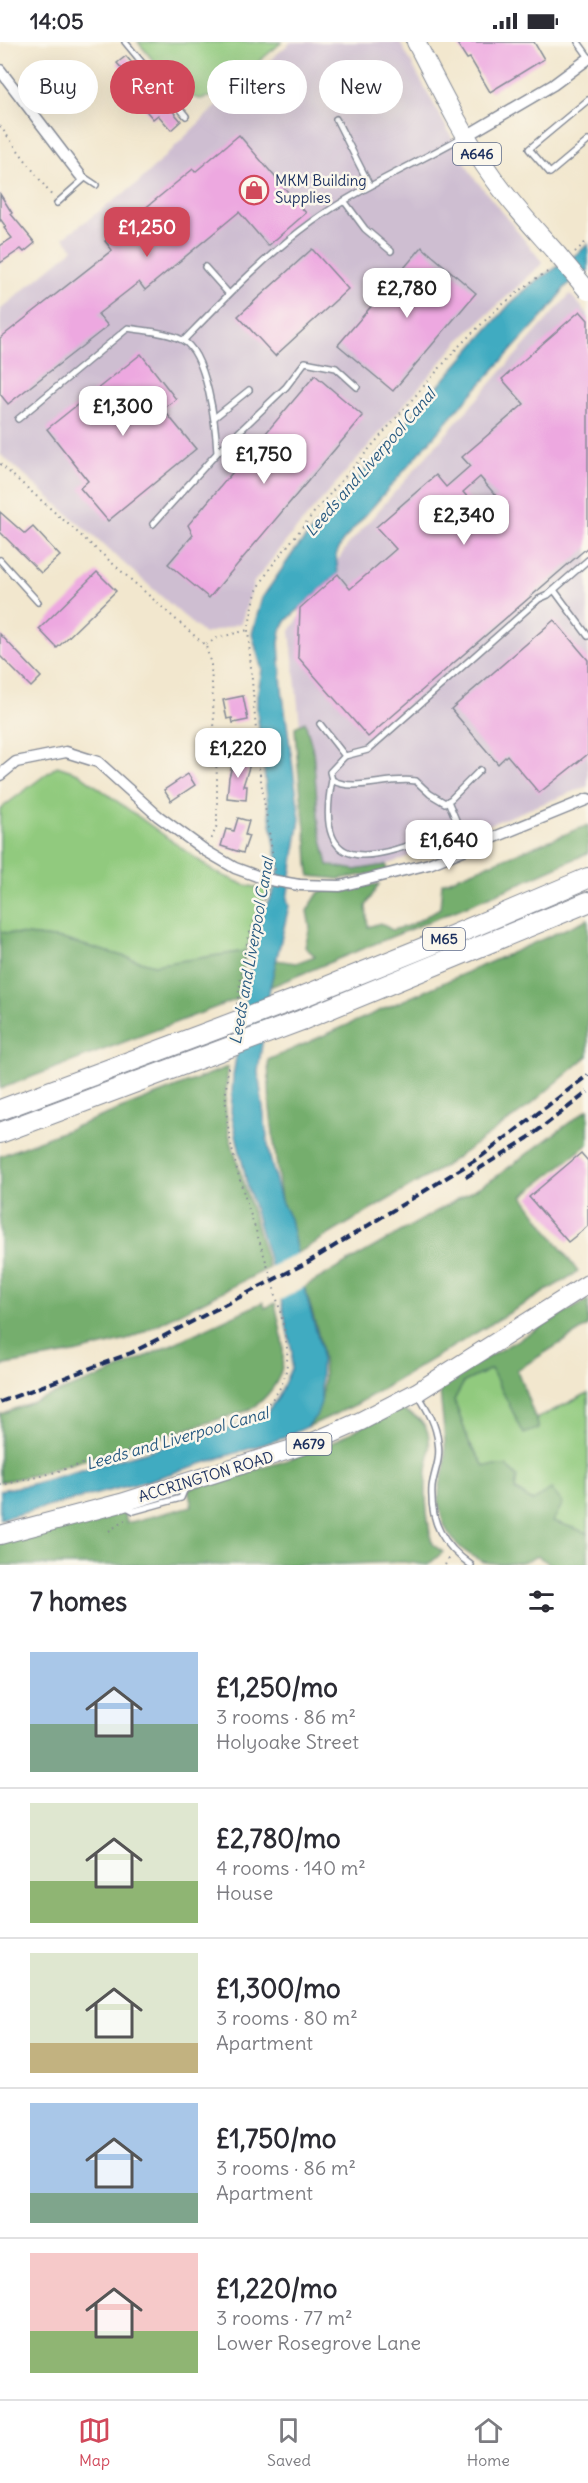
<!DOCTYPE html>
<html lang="en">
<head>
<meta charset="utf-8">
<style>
  :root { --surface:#fff; --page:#f2f2f3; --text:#2b2b33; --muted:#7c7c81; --line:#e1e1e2; --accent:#d1495b }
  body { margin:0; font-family:Delius,sans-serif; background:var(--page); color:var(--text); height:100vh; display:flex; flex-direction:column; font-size:22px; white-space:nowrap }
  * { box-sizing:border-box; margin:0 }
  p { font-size:20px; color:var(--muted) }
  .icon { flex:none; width:33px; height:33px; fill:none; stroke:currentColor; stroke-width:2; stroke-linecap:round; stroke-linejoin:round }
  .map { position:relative; height:1523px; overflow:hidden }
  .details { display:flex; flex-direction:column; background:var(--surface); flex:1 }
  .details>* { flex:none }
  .hud { position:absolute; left:18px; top:18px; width:552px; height:54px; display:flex; gap:12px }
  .price { position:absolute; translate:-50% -51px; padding:0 14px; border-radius:12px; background:#fff; color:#222; font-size:20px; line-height:39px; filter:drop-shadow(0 2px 3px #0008) }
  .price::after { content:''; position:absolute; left:50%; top:36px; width:18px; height:14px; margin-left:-9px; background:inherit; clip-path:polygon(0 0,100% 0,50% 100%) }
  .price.on { background:var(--accent); color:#fff }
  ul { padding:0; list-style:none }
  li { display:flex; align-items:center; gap:18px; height:150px; padding:0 30px }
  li+li { border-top:2px solid var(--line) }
  li span { display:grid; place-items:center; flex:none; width:168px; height:120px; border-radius:0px; color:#555 }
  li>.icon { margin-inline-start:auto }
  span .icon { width:72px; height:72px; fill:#fffc; stroke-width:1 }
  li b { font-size:26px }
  h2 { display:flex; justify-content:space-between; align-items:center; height:72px; padding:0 30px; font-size:26px }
  .tag { padding:0 21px; border-radius:27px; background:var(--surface); box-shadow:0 6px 24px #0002; font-size:21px; line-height:54px }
  .tag.on { background:var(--accent); color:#fff }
  .status { display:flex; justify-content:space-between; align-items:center; height:42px; padding:0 30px; background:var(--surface); direction:ltr }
  .status svg { height:16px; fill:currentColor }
  .menu { display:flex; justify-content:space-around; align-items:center; height:84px; border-top:2px solid var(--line); background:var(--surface); font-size:16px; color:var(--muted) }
  .menu a { display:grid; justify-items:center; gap:3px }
  .menu .on { color:var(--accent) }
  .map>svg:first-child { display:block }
</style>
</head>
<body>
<div class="status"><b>14:05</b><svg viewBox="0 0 49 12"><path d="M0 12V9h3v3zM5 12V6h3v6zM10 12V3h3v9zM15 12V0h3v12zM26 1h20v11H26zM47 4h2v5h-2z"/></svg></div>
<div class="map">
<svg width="588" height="1523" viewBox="0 0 588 1523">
  <rect width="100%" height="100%" fill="#fbf7ec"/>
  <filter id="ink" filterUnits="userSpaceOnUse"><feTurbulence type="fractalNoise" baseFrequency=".0167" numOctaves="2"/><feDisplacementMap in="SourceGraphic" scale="12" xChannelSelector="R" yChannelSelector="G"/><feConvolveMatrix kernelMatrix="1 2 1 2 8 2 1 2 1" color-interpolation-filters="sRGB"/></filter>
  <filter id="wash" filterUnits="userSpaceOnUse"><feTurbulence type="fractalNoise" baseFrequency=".008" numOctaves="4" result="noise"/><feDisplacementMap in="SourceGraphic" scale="24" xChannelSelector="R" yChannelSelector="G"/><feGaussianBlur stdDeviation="1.35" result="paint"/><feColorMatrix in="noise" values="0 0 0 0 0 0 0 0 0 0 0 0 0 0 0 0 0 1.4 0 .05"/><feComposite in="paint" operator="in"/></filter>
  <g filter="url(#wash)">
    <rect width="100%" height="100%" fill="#f2e7ce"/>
    <!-- industrial -->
    <g fill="#cebed1">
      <path d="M 291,0 L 400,0 L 472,133 L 543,221 L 460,298 L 287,498 L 254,540 L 241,581 L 204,592 L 0,412 L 0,268 L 73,207 L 64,195 L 138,141 L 208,72 Z"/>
      <path d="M 570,252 L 588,272 L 588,744 L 386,823 L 355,828 L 315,822 L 290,589 L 348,503 Z"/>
    </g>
    <!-- green -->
    <g fill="#91ca7e" stroke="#567c6e" stroke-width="1.5">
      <path d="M 138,0 L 282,0 L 219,53 L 200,57 L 180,51 Z"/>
      <path d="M 57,724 L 78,731 L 215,830 L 245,843 L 271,848 L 260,862 L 246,909 L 154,923 L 62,897 L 0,890 L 0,767 Z"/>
      <path d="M 491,1327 L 539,1386 L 536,1377 L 588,1351 L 588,1491 L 552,1479 L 533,1460 L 484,1424 L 469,1400 L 454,1358 L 464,1340 Z"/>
    </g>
    <!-- forest -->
    <g fill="#74ae6d" stroke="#486e66" stroke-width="1.5">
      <path d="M 305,680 L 313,708 L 319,784 L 328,823 L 355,828 L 386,823 L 387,829 L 339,837 L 310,834 C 307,823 308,813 307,802 C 302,763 297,724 295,685 Z"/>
      <path d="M 588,783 L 588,811 L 503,849 L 270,945 L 276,918 L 296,921 L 315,914 L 305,905 L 310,885 L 307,869 L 319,850 L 379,842 L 366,864 L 368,885 L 380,881 L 392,888 L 411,883 L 440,866 L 442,841 Z"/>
      <path d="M 588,877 L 588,1014 L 524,1068 L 440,1127 L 296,1212 L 290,1177 L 281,1159 L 270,1066 L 268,1018 Z"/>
      <path d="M 0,890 L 62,897 L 154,923 L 246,909 L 238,957 L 0,1047 Z"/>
      <path d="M 228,1025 L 225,1063 L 229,1092 L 269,1226 L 127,1298 L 74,1311 L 0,1324 L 0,1114 Z"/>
      <path d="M 588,1067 L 588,1102 L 523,1154 L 578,1230 L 357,1362 L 307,1385 C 339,1348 318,1286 304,1245 L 493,1137 Z"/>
      <path d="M 588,1258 L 588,1284 L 517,1328 L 539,1386 L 524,1392 L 491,1327 L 464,1340 L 454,1358 L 469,1400 L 484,1424 L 507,1424 L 517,1435 L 515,1448 L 533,1459 L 551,1447 L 563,1461 L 553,1479 L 588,1491 L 588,1523 L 552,1523 L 537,1514 C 522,1523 501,1523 484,1520 C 455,1508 438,1485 439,1452 C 439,1442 444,1431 445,1421 C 447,1396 441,1371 440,1347 L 454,1334 Z"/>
      <path d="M 263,1260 L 265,1266 L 275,1261 C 285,1307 294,1337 250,1368 L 33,1433 L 0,1440 L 0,1372 L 108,1332 Z"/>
      <path d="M 397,1366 C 443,1380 427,1408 426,1442 C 425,1462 428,1482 432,1502 L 443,1510 L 428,1523 L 403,1520 L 321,1523 L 0,1523 L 0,1504 L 2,1500 L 123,1467 L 127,1481 L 192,1464 L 188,1447 L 282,1420 L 333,1400 Z"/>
    </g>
    <!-- water -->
    <path fill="#41abc1" stroke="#2e6d90" stroke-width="1.5" d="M 588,202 L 588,229 L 565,245 L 553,263 L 456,369 L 342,500 L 336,513 L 338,532 L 287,578 L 281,588 L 279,601 L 282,647 L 300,777 L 287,857 L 289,864 L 270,945 L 258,1030 L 270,1116 L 281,1159 L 290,1177 L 304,1245 L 321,1307 L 321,1360 L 316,1374 L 307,1385 L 283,1396 L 147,1439 L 0,1477 L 0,1448 L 28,1443 L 241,1383 L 266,1371 L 278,1356 L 291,1326 L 292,1310 L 281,1258 L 247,1142 L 231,1070 L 233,1034 L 249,934 L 263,869 L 274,849 L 279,827 L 268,763 L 257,669 L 257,654 L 262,628 L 252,592 L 262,556 L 295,508 L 510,262 L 533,241 L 580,210 Z"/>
    <!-- pier -->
    <path fill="#f2e7ce" d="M 299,1211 L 306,1244 L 279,1259 L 269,1226 Z"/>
    <g id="blocks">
      <!-- building -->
      <g fill="#eda8e0" fill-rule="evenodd">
        <path d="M 456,0 L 534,0 L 544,17 L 490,50 L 470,16 L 467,17 Z"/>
        <path d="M 126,14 L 181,79 L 171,88 L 158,73 L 153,77 L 131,51 L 138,45 L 117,21 Z"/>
        <path d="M 239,93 L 306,171 L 268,204 L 239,170 L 145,248 L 139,240 L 98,272 L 108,284 L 8,362 L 0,352 L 0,296 L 112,208 L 105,199 L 193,127 L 195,130 Z"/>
        <path d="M 0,152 L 12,171 L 11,172 L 35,201 L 24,210 L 21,207 L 0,221 L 0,204 L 12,196 L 4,186 L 6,185 L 1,178 L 0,179 Z"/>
        <path d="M 422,205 L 476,251 L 393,349 L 338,303 Z"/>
        <path d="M 312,207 L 348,247 L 275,314 L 238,274 Z"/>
        <path d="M 580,269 L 588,278 L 588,505 L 368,695 L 298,615 L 300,566 L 338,532 L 350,547 L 396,507 L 376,485 L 436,433 L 446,445 L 470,424 L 462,415 L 524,362 L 502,337 ZM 480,435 L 497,455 L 480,469 L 463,450 Z"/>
        <path d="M 141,312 L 176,357 L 163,367 L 196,407 L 108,479 L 80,446 L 88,439 L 47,387 Z"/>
        <path d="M 315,333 L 363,374 L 209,556 L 168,522 L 193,493 L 188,483 Z"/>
        <path d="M 0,470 L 25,492 L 33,485 L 60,514 L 41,531 L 0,490 Z"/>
        <path d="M 97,530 L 116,549 L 57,606 L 39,587 Z"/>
        <path d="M 554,578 L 588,618 L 588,712 L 539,751 L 507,713 L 498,722 L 451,667 Z"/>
        <path d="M 0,592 L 41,635 L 31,645 L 0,614 Z"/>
        <path d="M 243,654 L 248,678 L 233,681 L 232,676 L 227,677 L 223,658 Z"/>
        <path d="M 235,714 L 251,719 L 243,744 L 247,744 L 246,758 L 227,756 L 229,735 Z"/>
        <path d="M 188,732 L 195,743 L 171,759 L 164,748 Z"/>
        <path d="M 238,776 L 249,779 L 245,793 L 249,794 L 243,811 L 221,804 L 226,787 L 234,789 Z"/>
        <path d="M 581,1111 L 588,1119 L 588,1184 L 568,1200 L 529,1155 Z"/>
      </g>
    </g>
  </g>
  <g filter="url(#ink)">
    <use href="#blocks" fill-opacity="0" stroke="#868b96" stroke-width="1.5"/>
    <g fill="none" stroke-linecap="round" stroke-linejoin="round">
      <!-- service casing -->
      <g stroke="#868b96" stroke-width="8">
        <g id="service">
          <path d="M 125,0 L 186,74"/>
          <path d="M 578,0 L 588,14"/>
          <path d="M 588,58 L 529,107 L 550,131 L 588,99"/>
          <path d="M 336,77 L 370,144"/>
          <path d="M 84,135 L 96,143"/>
          <path d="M 345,160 L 365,187 L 391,209"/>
          <path d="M 57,161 L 85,136"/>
          <path d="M 205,225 L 229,252"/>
          <path d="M 184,298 C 224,257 265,214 312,180 C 359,146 414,123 464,94"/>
          <path d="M 214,376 L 249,348"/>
          <path d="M 18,377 L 128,286 C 145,289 167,290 182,298 C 207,310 216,385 217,411 L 153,482"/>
          <path d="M 217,411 L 286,345 L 305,320 L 336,326 L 357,345"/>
          <path d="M 0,518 L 38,560"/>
          <path d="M 554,548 L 588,594"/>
          <path d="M 320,682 L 345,714 L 368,708 L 539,557 L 548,553 L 588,518"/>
          <path d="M 345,714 L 330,730 L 332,738 C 355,751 389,734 416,739 L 430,752 L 445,761 L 451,757 L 480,728"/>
          <path d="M 332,738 C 310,850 392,810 454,786 L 456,778 L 448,759"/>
          <path d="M 419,1354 C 428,1369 436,1382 438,1400 C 441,1419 434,1429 432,1445 C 430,1481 443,1503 471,1523"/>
          <path d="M 125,1464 L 134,1469 L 181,1456 L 186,1444"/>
        </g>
      </g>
      <!-- minor casing -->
      <g stroke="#868b96" stroke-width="13">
        <g id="minor">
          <path d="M 0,28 L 80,133"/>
          <path d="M 466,94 L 553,43 L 588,17"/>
          <path d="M 0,733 L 16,720 L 66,710 L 98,720 L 158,774 L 206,809 L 235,826 L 265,837"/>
          <path d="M 299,843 L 340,844 L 429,822 L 588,757"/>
        </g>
      </g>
      <!-- primary casing -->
      <g stroke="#868b96" stroke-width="20">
        <path id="primary" d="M 416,0 C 440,47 463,94 494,137 C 513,164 536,188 557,212"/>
      </g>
      <!-- trunk casing -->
      <g stroke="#868b96" stroke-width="20">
        <path id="trunk" d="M 0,1493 L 121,1461 L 311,1401 L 361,1379 L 417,1350 L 588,1242"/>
      </g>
      <!-- motorway casing -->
      <g stroke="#868b96" stroke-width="22">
        <g id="motorway">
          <path d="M 299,956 L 428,904 L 588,836"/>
          <path d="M 302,978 L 588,860"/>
          <path d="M 0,1068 L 206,991"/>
          <path d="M 0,1091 L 206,1014"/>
        </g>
      </g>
      <!-- path -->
      <g stroke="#868b96" stroke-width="2" stroke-dasharray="1.5 4.5" stroke-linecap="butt">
        <path d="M 0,84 L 52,154"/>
        <path d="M 575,210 L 588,198"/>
        <path d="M 0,422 L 206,604 L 211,623 L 217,737 L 217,783 L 211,798"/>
        <path d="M 206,603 L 217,596 L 248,588"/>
        <path d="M 275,828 L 259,726 L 248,588 L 256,550 L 270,526 L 316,468 L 458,305 L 497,267 L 535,237 L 551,228"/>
        <path d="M 237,962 C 243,926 246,880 269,851"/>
        <path d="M 0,1443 L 38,1435 L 259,1370 C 275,1357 286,1341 287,1320 C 289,1297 279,1265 273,1243 C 257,1185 230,1126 226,1065 C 225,1052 227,1038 228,1024"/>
        <path d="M 109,1489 L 128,1476"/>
        <path d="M 445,1523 L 450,1515"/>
      </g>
      <!-- service -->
      <use href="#service" stroke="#fff" stroke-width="5"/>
      <!-- minor -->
      <use href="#minor" stroke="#fff" stroke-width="10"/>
      <!-- primary -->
      <use href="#primary" stroke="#fff" stroke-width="18"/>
      <!-- trunk -->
      <use href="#trunk" stroke="#fff" stroke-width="18"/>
      <!-- motorway -->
      <use href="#motorway" stroke="#fff" stroke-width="20"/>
      <!-- rail -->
      <g stroke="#1b2f5e" stroke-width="4" stroke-dasharray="9 4.5" stroke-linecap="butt">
        <path d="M 466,1135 L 528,1096 L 588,1050"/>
        <path d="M 0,1360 L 131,1311 L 308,1220 L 482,1114 L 588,1033"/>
      </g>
      <!-- minor-bridge casing -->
      <g stroke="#868b96" stroke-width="13" stroke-linecap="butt">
        <path id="minor-bridge" d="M 265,837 L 299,843"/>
      </g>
      <!-- primary-bridge casing -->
      <g stroke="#868b96" stroke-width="20" stroke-linecap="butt">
        <path id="primary-bridge" d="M 557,212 L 588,249"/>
      </g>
      <!-- motorway-bridge casing -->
      <g stroke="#868b96" stroke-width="22" stroke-linecap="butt">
        <g id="motorway-bridge">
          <path d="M 206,991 L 299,956"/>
          <path d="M 206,1014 L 302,978"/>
        </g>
      </g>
      <!-- minor-bridge -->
      <use href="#minor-bridge" stroke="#fff" stroke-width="10"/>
      <!-- primary-bridge -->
      <use href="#primary-bridge" stroke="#fff" stroke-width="18"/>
      <!-- motorway-bridge -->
      <use href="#motorway-bridge" stroke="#fff" stroke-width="20"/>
    </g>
  </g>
  <!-- icons -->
  <defs>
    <g id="shop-ring" transform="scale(1.5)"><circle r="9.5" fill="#fbf7ec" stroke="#d1495b" stroke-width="1.5"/><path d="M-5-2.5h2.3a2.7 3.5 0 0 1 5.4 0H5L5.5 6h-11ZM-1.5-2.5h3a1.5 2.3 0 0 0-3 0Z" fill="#d1495b"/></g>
  </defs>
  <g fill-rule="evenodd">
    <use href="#shop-ring" x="254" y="148"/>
  </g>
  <g text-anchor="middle" stroke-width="5" stroke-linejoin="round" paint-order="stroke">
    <!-- shield labels -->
    <g fill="#fbf7ec" stroke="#5e6b89" stroke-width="1.5">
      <rect x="453" y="101" width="48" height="22" rx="4.5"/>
      <rect x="423" y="886" width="42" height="22" rx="4.5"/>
      <rect x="286.5" y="1391" width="45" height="22" rx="4.5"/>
    </g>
    <g font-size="14" font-weight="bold" fill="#1b2f5e">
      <text x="477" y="117">A646</text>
      <text x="444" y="902">M65</text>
      <text x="309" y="1407">A679</text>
    </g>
    <!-- poi labels -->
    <g font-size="15" fill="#1b2f5e" stroke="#fbf7ec" text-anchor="start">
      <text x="275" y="144">MKM Building<tspan x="275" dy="17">Supplies</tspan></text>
    </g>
    <!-- street labels -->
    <g font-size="15" fill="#1b2f5e" stroke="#fbf7ec">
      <text transform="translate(206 1435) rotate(-17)" y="5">ACCRINGTON ROAD</text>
    </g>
    <!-- water labels -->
    <g font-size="16" font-style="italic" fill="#285a81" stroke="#fbf7ec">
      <text transform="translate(370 420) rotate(-49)" y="6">Leeds and Liverpool Canal</text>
      <text transform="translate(251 909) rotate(-80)" y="6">Leeds and Liverpool Canal</text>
      <text transform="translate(177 1396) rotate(-16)" y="6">Leeds and Liverpool Canal</text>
    </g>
  </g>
</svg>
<b class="price on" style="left:147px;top:216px">£1,250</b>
<b class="price" style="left:407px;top:277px">£2,780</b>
<b class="price" style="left:123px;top:395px">£1,300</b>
<b class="price" style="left:264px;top:443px">£1,750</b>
<b class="price" style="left:464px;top:504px">£2,340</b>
<b class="price" style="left:238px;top:737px">£1,220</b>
<b class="price" style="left:449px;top:829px">£1,640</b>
<div class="hud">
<a class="tag">Buy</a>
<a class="tag on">Rent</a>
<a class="tag">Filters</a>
<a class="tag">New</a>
</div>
</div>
<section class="details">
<h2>7 homes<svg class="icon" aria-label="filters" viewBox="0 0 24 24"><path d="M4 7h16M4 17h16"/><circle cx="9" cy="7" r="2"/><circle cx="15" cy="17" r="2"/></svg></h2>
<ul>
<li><span style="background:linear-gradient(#a9c7e8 60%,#7fa58c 0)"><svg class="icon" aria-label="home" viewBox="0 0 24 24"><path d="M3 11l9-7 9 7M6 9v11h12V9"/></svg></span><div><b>£1,250/mo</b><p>3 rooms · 86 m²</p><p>Holyoake Street</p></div></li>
<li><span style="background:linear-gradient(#dfe7d0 65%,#8fb573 0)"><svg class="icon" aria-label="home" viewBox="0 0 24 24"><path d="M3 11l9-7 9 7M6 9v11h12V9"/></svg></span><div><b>£2,780/mo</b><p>4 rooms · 140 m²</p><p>House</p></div></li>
<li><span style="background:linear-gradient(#dfe7d0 75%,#c2b280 0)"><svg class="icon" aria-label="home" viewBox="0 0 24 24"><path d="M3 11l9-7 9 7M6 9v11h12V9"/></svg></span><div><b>£1,300/mo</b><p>3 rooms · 80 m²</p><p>Apartment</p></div></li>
<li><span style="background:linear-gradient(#a9c7e8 75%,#7fa58c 0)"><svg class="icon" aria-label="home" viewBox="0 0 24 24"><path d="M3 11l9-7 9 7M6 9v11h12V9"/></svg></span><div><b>£1,750/mo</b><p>3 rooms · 86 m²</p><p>Apartment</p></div></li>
<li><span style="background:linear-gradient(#f6c9c9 65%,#8fb573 0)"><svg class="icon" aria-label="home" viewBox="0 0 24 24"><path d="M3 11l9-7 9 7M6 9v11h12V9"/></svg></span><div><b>£1,220/mo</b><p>3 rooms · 77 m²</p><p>Lower Rosegrove Lane</p></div></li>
</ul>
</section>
<nav class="menu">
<a class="on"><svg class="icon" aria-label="map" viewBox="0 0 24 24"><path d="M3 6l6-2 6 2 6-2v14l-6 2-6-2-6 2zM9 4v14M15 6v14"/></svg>Map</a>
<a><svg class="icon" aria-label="saved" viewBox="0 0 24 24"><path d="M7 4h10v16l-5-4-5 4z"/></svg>Saved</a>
<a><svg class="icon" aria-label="home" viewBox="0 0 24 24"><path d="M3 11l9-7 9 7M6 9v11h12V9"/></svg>Home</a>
</nav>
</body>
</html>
